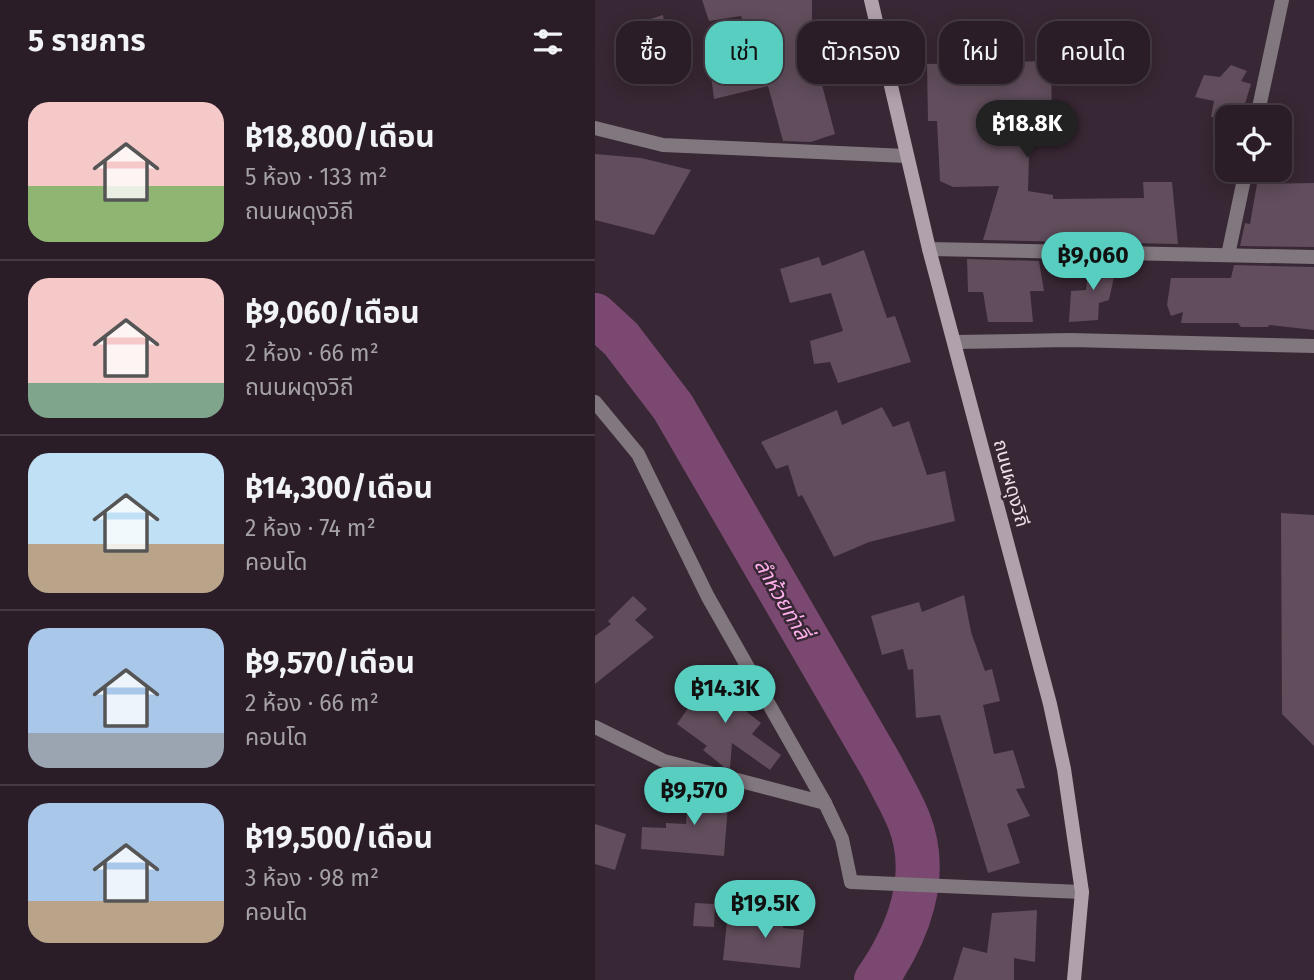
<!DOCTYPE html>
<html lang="th">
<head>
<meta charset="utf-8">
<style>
  :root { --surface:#2a1d27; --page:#32262f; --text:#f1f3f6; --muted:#a5a2a7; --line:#463b44; --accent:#58cec0 }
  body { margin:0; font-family:"Fira Sans","Noto Sans Thai",sans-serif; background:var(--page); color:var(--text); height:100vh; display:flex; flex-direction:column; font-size:26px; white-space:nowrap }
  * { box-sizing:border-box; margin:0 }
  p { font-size:23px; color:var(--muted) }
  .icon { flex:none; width:38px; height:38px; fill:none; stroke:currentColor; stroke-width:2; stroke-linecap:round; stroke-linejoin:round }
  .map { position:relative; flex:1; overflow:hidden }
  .details { display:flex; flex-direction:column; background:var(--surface); width:595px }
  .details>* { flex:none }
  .top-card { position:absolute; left:21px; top:21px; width:592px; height:63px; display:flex; gap:14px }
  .buttons { position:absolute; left:620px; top:105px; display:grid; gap:14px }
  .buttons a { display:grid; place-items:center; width:77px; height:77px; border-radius:14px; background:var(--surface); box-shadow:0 4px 18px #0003,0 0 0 2px var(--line); font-size:35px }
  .price { position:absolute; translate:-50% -60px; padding:0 16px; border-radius:24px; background:var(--accent); color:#111; font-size:23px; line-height:46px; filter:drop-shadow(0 2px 4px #0008) }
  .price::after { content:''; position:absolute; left:50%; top:42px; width:21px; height:16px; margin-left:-10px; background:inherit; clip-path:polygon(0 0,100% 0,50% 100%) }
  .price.selected { background:#222; color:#fff }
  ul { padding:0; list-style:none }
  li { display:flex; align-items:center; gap:21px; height:175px; padding:0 28px }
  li+li { border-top:2px solid var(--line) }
  li span { display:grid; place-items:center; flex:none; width:196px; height:140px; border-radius:21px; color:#555 }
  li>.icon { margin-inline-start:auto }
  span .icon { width:84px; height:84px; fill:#fffc; stroke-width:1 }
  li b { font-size:30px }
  h2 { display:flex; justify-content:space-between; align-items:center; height:84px; padding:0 28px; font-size:30px }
  .tag { padding:0 24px; border-radius:21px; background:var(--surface); box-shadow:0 4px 18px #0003,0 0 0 2px var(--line); font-size:24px; line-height:63px }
  .tag.selected { background:var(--accent); color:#111 }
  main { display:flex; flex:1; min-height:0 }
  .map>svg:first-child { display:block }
</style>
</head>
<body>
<main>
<section class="details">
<h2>5 รายการ<svg class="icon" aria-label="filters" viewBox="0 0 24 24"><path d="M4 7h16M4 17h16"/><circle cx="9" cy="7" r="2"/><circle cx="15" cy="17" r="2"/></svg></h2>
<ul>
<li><span style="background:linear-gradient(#f6c9c9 60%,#8fb573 0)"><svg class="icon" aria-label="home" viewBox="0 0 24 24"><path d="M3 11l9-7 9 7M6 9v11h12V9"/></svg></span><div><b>฿18,800/เดือน</b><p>5 ห้อง · 133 m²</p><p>ถนนผดุงวิถี</p></div></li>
<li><span style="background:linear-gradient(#f6c9c9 75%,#7fa58c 0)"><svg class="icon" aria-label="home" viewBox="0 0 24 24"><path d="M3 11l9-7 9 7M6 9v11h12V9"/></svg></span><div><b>฿9,060/เดือน</b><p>2 ห้อง · 66 m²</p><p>ถนนผดุงวิถี</p></div></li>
<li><span style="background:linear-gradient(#bfe0f5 65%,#b9a48a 0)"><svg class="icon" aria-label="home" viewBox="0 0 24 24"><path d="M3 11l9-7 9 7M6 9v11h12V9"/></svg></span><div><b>฿14,300/เดือน</b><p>2 ห้อง · 74 m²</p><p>คอนโด</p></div></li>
<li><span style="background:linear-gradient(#a9c7e8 75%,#9aa5b1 0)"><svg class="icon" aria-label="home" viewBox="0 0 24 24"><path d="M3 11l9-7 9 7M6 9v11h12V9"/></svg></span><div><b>฿9,570/เดือน</b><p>2 ห้อง · 66 m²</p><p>คอนโด</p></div></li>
<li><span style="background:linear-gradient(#a9c7e8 70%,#b9a48a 0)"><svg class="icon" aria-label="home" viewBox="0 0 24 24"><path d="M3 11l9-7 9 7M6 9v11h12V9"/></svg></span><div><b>฿19,500/เดือน</b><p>3 ห้อง · 98 m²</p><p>คอนโด</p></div></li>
</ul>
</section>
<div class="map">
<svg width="719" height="980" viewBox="0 0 719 980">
  <rect width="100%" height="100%" fill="#382734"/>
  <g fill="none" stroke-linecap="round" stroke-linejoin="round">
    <!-- river -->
    <path stroke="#7a4870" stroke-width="44" d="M 0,315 L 26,339 L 78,407 L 287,767 C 296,785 307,803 314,821 C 336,876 313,934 281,980"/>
  </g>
  <!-- building -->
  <g fill="#614d5c">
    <path d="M 107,0 L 217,0 L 217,25 L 227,85 L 240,134 L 216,142 L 188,141 L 173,86 L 119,99 L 115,67 L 161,57 L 146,16 L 114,21 Z"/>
    <path d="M 68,15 L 75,67 L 40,77 L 34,26 Z"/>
    <path d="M 456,61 L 457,121 L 435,121 L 433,191 L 458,195 L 458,199 L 549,198 L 548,182 L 577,182 L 583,244 L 388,240 L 404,186 L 358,187 L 345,181 L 342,121 L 333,121 L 332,64 Z"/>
    <path d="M 636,65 L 652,71 L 646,81 L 656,84 L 646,117 L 616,117 L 619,101 L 600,97 L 609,75 L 625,77 Z"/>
    <path d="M 0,154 L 46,158 L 96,170 L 59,235 L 0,220 Z"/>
    <path d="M 719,183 L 719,247 L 645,246 L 650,223 L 655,224 L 662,184 Z"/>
    <path d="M 269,250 L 292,318 L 300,316 L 316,362 L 243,383 L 235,362 L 219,364 L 215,341 L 248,331 L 236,293 L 195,303 L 185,269 L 224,257 L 227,266 Z"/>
    <path d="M 372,259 L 444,261 L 449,291 L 435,291 L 438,322 L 393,322 L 388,292 L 373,292 Z"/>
    <path d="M 494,262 L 522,263 L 514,300 L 504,303 L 503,320 L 474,322 L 476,291 L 491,290 Z"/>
    <path d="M 639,265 L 719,267 L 719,330 L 674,325 L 673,327 L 646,327 L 643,323 L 586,323 L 588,312 L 576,316 L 572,305 L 576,278 L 636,278 Z"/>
    <path d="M 287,407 L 298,427 L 314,421 L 332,475 L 350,471 L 360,521 L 274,542 L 239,557 L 207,495 L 203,497 L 193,465 L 181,469 L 166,442 L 242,410 L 247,425 Z"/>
    <path d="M 686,513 L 719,515 L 719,746 L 687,714 Z"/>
    <path d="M 369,595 L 376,632 L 390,671 L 397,669 L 405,701 L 388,705 L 399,754 L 418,750 L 430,788 L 421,789 L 435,816 L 412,824 L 425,863 L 393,873 L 345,715 L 321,718 L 318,669 L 313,670 L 308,649 L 287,655 L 276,616 L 324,602 L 327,612 Z"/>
    <path d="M 38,596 L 52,609 L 40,620 L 59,637 L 0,684 L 0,636 L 16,624 L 13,621 Z"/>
    <path d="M 117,674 L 144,693 L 138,701 L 166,723 L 157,734 L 186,755 L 175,770 L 137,743 L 135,768 L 129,767 L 108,750 L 112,746 L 82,724 Z"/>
    <path d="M 93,790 L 134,792 L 129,856 L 46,849 L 47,827 L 71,828 L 71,823 L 91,824 Z"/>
    <path d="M 0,824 L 31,834 L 20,870 L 0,864 Z"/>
    <path d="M 100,903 L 120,904 L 119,927 L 98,926 Z"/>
    <path d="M 163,903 L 191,906 L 188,928 L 209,930 L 205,968 L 128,960 L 132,921 L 161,924 Z"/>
    <path d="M 442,910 L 440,962 L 419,958 L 419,980 L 358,980 L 368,947 L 392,953 L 397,913 Z"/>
  </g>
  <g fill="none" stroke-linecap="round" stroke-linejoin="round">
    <!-- street -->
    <g stroke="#81777e" stroke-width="14">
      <path d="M 662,117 L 687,0"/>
      <path d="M 0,128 L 68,145 L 311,156"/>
      <path d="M 334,249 L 719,257"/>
      <path d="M 633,255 L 651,170"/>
      <path d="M 360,342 L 475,340 L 719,346"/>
      <path d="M 0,402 L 43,454 L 113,597 L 230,803"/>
      <path d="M 0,727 L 69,761 L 230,803 L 247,839 L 256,882 L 487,892"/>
    </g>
    <!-- secondary -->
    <path stroke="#b0a1ac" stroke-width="14" d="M 276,0 L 334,249 L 455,704 L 469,769 L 487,892 L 479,980"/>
  </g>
  <g text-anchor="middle" stroke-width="5" stroke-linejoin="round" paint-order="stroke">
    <!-- street labels -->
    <g font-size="19" fill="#ece0e8" stroke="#382734">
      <text transform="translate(417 483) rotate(75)" y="7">ถนนผดุงวิถี</text>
    </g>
    <!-- water labels -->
    <g font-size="21" font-style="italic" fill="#fdafeb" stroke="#382734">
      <text transform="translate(187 599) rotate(60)" y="7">ลำห้วยท่าลี่</text>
    </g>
  </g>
</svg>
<div class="buttons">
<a><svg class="icon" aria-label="locate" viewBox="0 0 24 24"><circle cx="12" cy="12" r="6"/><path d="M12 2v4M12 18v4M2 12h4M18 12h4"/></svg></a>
</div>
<b class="price selected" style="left:432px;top:160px">฿18.8K</b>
<b class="price" style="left:498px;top:292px">฿9,060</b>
<b class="price" style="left:130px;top:725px">฿14.3K</b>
<b class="price" style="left:99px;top:827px">฿9,570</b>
<b class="price" style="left:170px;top:940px">฿19.5K</b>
<div class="top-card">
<a class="tag">ซื้อ</a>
<a class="tag selected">เช่า</a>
<a class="tag">ตัวกรอง</a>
<a class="tag">ใหม่</a>
<a class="tag">คอนโด</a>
</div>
</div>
</main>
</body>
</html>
